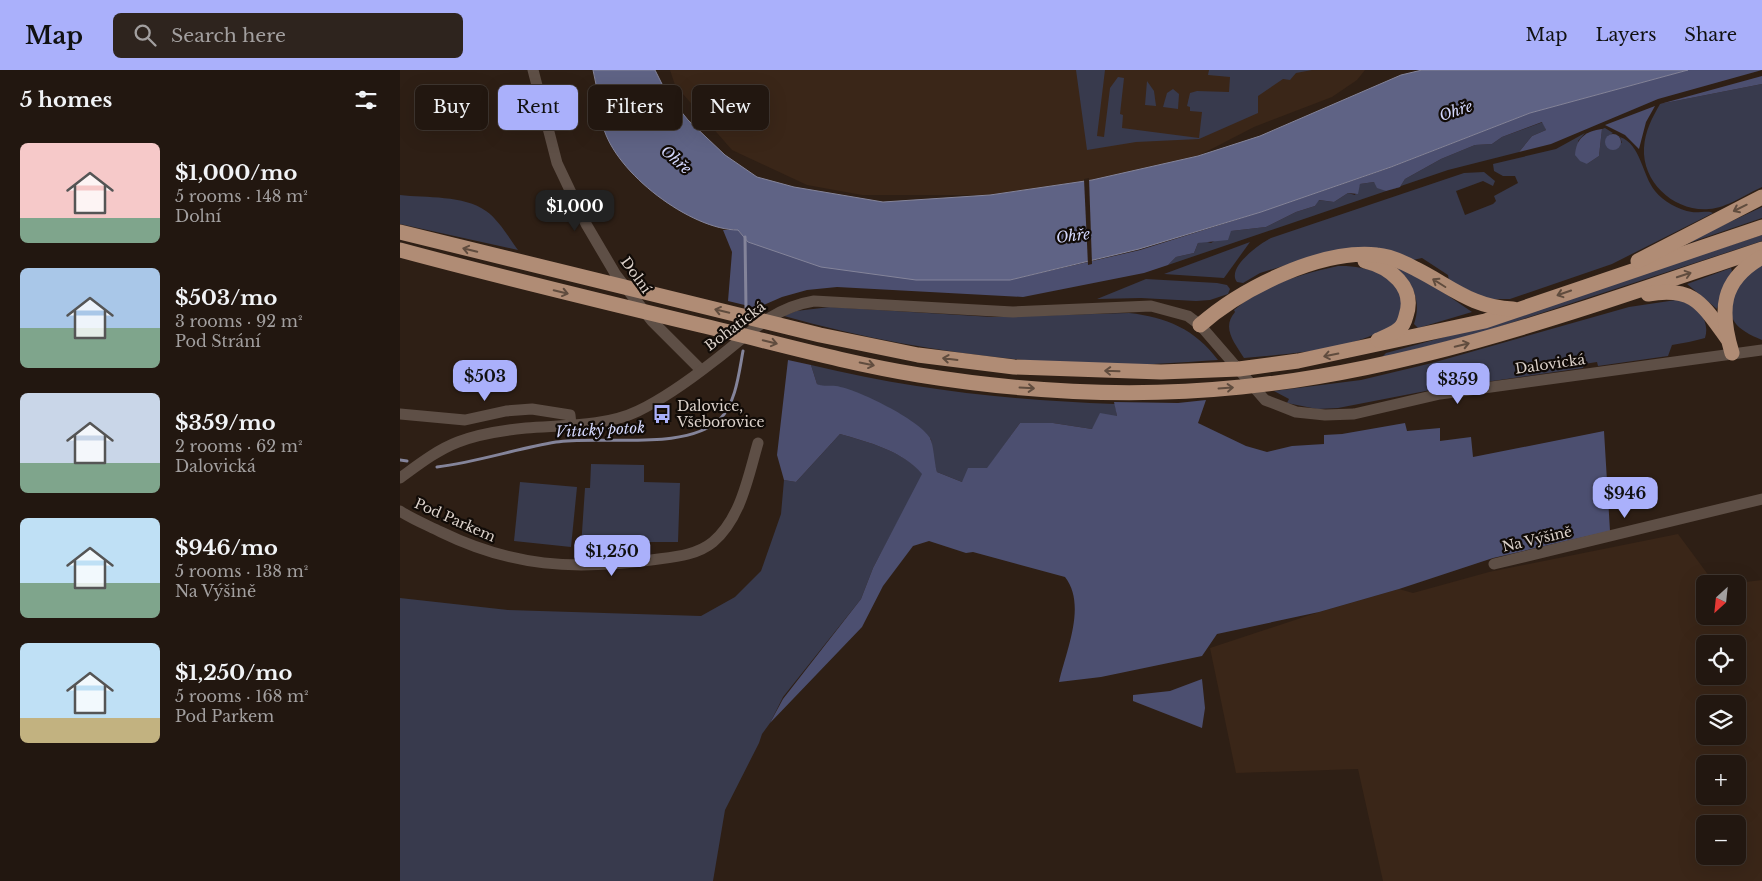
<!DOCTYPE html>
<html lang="en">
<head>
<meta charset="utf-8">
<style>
  :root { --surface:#221710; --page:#2e241e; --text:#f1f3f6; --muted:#a29f9f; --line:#3f3630; --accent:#aab0fb }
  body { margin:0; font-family:"Libre Baskerville",serif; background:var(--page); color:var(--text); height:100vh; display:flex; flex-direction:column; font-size:19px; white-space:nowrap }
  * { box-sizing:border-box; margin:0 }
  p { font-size:16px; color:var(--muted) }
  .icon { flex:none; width:28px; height:28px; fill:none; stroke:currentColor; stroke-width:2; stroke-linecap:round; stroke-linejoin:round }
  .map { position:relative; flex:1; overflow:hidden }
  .panel { display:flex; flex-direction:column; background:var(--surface); width:400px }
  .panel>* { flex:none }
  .guide { position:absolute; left:15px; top:15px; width:475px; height:45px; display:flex; gap:10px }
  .needle { width:32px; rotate:207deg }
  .tools { position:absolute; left:1296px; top:505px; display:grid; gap:10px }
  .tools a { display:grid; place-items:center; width:50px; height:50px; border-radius:8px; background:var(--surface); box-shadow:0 5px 20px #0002,0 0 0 1px var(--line); font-size:25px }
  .price { position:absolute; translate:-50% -42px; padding:0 11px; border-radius:10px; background:var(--accent); color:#111; font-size:16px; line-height:32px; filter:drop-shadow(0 1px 2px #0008) }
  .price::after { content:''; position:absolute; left:50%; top:30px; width:15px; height:11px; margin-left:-8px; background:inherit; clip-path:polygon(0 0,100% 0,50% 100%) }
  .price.active { background:#222; color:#fff }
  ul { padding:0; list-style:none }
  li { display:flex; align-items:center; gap:15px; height:125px; padding:0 20px }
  li span { display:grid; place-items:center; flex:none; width:140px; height:100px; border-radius:8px; color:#555 }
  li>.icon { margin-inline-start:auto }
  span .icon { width:60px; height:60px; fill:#fffc; stroke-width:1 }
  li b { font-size:21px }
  h2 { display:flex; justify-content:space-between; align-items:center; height:60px; padding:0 20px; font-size:21px }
  .pill { padding:0 18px; border-radius:8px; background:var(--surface); box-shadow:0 5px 20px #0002,0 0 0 1px var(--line); font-size:18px; line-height:45px }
  .pill.active { background:var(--accent); color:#111 }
  header { display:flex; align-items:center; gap:30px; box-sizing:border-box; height:70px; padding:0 25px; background:var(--accent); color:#111 }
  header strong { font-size:24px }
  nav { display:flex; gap:28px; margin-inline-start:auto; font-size:18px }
  .search { width:350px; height:45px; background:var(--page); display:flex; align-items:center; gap:12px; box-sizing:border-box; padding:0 18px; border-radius:8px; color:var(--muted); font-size:19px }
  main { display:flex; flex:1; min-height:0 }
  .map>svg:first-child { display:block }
</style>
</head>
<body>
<header>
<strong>Map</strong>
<div class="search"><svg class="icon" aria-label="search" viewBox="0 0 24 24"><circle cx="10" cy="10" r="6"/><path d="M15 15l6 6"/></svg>Search here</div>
<nav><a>Map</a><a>Layers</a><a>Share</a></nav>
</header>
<main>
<section class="panel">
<h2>5 homes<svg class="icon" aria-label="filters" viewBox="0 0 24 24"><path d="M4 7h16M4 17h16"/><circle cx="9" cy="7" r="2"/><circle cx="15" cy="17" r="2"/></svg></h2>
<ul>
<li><span style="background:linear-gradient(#f6c9c9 75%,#7fa58c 0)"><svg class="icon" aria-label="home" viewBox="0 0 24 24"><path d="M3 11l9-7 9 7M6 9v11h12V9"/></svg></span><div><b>$1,000/mo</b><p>5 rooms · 148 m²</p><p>Dolní</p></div></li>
<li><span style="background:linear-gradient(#a9c7e8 60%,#7fa58c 0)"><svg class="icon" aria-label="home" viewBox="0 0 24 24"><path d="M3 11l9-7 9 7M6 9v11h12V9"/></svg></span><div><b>$503/mo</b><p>3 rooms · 92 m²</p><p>Pod Strání</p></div></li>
<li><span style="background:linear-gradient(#c9d6e8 70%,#7fa58c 0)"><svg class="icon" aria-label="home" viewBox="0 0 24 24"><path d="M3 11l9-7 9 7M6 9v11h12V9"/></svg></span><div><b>$359/mo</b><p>2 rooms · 62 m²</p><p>Dalovická</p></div></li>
<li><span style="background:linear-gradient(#bfe0f5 65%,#7fa58c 0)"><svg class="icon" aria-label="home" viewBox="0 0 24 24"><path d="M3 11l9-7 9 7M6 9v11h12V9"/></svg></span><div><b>$946/mo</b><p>5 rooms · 138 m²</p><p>Na Výšině</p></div></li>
<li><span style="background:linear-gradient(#bfe0f5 75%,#c2b280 0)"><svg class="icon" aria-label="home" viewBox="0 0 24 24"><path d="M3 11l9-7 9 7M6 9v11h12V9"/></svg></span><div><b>$1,250/mo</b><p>5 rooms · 168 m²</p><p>Pod Parkem</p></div></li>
</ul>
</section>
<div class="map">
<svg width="1362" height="811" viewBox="0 0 1362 811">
  <rect width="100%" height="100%" fill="#2e1f15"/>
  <!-- built -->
  <g fill="#3a2618" fill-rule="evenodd">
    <path d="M 270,0 L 965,0 L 957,10 L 932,27 L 854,57 L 798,86 L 692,110 L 590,125 L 462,125 L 407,115 L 332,80 L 275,15 Z"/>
    <path d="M 1278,464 L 1315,514 L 1305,514 L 1305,546 L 1338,546 L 1338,514 L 1329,514 L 1362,510 L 1362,811 L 983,811 L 958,699 L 836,703 L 810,578 L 919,542 L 999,519 L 1013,523 L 1089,502 ZM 1305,574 L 1338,574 L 1338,606 L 1305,606 ZM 1305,634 L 1338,634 L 1338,666 L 1305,666 ZM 1305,694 L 1338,694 L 1338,726 L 1305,726 ZM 1305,754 L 1338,754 L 1338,786 L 1305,786 Z"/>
  </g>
  <!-- green -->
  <g fill="#383a4d">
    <path d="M 676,0 L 705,0 L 697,66 L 704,67 L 710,18 L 718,7 L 724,8 L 720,44 L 723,45 L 722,58 L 799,68 L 802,42 L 790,41 L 790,37 L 787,36 L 790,23 L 797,21 L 829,22 L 830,7 L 808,5 L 809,0 L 912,0 L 896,3 L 890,10 L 883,9 L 858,26 L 858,43 L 799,69 L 736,72 L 687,80 Z"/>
    <path d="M 747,11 L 754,21 L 756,36 L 745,35 Z"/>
    <path d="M 1362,14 L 1362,117 C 1346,124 1327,138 1309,139 C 1275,142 1242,113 1244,78 C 1245,61 1252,48 1260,34 Z"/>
    <path d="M 773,19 L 779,24 L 778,39 L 763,37 L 767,23 Z"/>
    <path d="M 1143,52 L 1146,60 L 1132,66 L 1119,82 L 1048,100 L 768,195 L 776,187 L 794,183 L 798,173 L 804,171 L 811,173 L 831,161 L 866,157 L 896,142 L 915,136 L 918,130 L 934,132 L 948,123 L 955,125 L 960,114 L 974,112 L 986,121 L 1000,117 L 1005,109 L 1041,89 L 1075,75 L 1092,74 L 1102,67 Z"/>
    <path d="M 1205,58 L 1213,63 L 1208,66 L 1222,73 L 1220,67 C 1241,74 1242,105 1255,121 C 1263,131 1278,140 1292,142 C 1299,143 1309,140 1313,143 L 1212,194 L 1110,229 L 1087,229 L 1049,211 L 1048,205 L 1022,188 L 1013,190 L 929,182 L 860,203 L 843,213 L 837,212 C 826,198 859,174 871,168 L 1064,103 L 1084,102 L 1095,111 L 1093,116 L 1083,111 L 1056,121 L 1065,145 L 1093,134 L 1096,131 L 1094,126 L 1118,113 L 1115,106 L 1103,106 L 1094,101 L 1093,94 L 1156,79 L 1185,63 L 1178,71 L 1187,94 L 1199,86 L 1202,59 Z"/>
    <path d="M 0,125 C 26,128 64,125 86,141 C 99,150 109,168 118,180 L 0,154 Z"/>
    <path d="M 1362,137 L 1362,148 L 1274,178 Z"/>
    <path d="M 1362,165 L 1362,171 L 1077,264 L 981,288 L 986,283 L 1074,259 Z"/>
    <path d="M 850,172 L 824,208 L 764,204 Z"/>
    <path d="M 1362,193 L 1362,270 C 1338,260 1322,249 1336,221 C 1338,217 1340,210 1343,207 C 1347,202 1356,197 1362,193 Z"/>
    <path d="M 938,196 C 962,195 1004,204 1003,236 C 1003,241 999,247 998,252 C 952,281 896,283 844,288 C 835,273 821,258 835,242 L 834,240 C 863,215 901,204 938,196 Z"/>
    <path d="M 1001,196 L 1028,212 L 1072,242 L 1018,258 L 1014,254 C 1022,232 1013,213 997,198 Z"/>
    <path d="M 1331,198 L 1332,201 L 1324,216 L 1317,239 L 1287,214 Z"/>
    <path d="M 746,209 L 817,213 L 827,215 L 830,219 L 828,224 L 810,230 L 796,231 L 741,228 L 697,229 Z"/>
    <path d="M 1276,230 C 1295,232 1311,249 1305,268 C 1295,271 1283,273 1272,275 L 1268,286 L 1198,296 L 1197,292 L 1184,294 L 1183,298 L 1036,319 L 938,338 L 917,339 L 887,333 L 889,329 L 874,321 L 961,310 L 1032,293 L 1229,237 Z"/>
    <path d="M 430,237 L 592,247 L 729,243 C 766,247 795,259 818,290 C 784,292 749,295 715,295 C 604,293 491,276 384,246 L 396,241 Z"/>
    <path d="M 411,295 C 514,320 609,330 715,334 L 717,346 L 692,359 L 653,353 L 620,353 L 587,399 L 562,412 L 537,402 L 533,389 L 531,369 L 417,314 Z"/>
    <path d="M 440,364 C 468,372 503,381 523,404 L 473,498 L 461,529 L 383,627 L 370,653 L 362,664 L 359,673 L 325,740 L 313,811 L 0,811 L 0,528 L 108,540 L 301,546 L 335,527 L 361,501 L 381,444 L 384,410 L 396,412 Z"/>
    <path d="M 191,394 L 244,395 L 244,412 L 280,413 L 278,472 L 243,472 L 243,477 L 181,477 L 185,418 L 190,418 Z"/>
    <path d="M 120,412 L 177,417 L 171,477 L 114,471 Z"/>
  </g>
  <!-- forest -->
  <g fill="#4c4f70">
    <path d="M 1288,0 L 1362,0 L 1258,29 L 1151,74 L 1119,82 L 1132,66 L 1146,60 L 1142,52 L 1102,67 L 1092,74 L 1075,75 L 1041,89 L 1005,109 L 1000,117 L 986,121 L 977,118 L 974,112 L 960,114 L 958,124 L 948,123 L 934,132 L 919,130 L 915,136 L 896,142 L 866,157 L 831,161 L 828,170 L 798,173 L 794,183 L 776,187 L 768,195 L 744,203 L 623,227 L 437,217 L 407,220 L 382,227 L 357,238 L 328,231 L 332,182 L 323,160 L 338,160 L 348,172 L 610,210 L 740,180 L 861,142 L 989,98 L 1130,43 Z"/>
    <path d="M 1362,6 L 1362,14 L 1260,34 Z"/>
    <path d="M 1255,36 L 1246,52 L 1239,79 L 1225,65 L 1205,55 Z"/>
    <path d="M 1202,59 L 1199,86 L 1187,94 L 1180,91 L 1175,85 C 1176,68 1186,61 1202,59 Z"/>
    <circle cx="1213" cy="72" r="8"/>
    <path d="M 388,290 L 411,295 L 417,314 C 425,317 429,315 436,316 C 457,319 520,350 530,368 C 534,376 534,392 537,402 L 562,412 L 568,398 L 587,398 L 620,353 L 653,353 L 692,359 L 700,343 L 717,346 L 714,332 L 778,333 L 806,330 L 798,353 L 846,376 L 867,382 L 892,376 L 924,374 L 924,365 L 942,364 L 1005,353 L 1007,361 L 1040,358 L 1040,371 L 1071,367 L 1073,387 L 1204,361 L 1210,461 L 1093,488 L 999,519 L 919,542 L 817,564 L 802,586 L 701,607 L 659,612 C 666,581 687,535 665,507 L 573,482 L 566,483 L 529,471 L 513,476 L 483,516 L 462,557 L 370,653 L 383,629 L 461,529 L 473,498 L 522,404 C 503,381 468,372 440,364 L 396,412 L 384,410 L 377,385 Z"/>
    <path d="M 802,609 L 805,638 L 802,658 L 733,631 L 733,625 L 770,621 Z"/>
  </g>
  <!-- water -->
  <path fill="#5f6385" stroke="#84849a" d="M 193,0 L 255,0 L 267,24 L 288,50 L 325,85 L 357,107 L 394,117 L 483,132 L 590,125 L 692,110 L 798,86 L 860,66 L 1001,5 L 1022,0 L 1288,0 L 1130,43 L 991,97 L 861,142 L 739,179 L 610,210 L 516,210 L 421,197 L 348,172 L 338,160 C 291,160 215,103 203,56 C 198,38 198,19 193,0 Z"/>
  <!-- pier -->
  <path fill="#2e1f15" d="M 689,108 L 692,194 L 688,195 L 684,109 Z"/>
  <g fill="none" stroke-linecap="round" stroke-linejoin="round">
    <!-- stream -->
    <g stroke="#84849a" stroke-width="3">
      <path d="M 345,167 L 346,238"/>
      <path d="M 0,390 L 7,391"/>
      <path d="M 37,397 C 77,392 115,379 156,372 C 200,365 286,382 320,349 C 336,333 339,302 343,281"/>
    </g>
    <!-- minor -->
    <g stroke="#5e4f46" stroke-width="11">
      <path d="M 133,0 L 157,93 L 186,154 L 216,205 L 252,251 L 301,300"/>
      <path d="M 0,344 L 65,350 L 106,341 L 132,339 L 170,345 L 171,355"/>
      <path d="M 0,408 C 18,395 37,380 58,372 C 76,365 106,360 126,358 C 161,355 205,357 238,341 C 265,328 291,309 314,291 C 347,266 371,238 414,231 L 613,242 L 751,236 L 788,246 L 800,255 L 865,330 L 896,342 L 925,345 L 954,344 L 1040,324 L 1362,280"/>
      <path d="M 0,441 C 12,449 27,455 41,462 C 113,497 173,500 251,490 C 272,487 296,486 313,472 C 341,448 348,407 358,373"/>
      <path d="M 1094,494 L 1362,429"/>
    </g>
    <!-- highway -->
    <g stroke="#b08c75" stroke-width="15">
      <path d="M 0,162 L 420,265 L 518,285 L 614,297 L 761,302 L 839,299 L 898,291 L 1085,251 L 1362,157"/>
      <path d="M 0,180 C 100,207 200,231 300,255 C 372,272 445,293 519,305 C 624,322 734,328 841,317 C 1021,299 1191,236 1362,179"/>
      <path d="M 965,191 C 990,197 1016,217 1006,246 C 1005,250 1003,256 999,259 C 993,264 985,267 978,270"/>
      <path d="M 1238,191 L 1362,127"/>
      <path d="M 1248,224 C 1294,216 1302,234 1327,268"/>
      <path d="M 800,255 C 842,218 921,179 977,185 C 990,186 1005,193 1016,199 C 1050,216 1073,238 1113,239"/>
      <path d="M 1332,283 C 1319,240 1321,210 1362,187"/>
    </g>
  </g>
  <!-- one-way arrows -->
  <defs><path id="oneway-shaft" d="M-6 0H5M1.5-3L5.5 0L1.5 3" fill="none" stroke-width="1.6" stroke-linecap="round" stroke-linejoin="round" transform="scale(1.25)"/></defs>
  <g stroke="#604c3e">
    <use href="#oneway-shaft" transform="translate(1340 138) rotate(154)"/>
    <use href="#oneway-shaft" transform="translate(70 180) rotate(-166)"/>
    <use href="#oneway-shaft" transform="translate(1284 205) rotate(-18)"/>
    <use href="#oneway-shaft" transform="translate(1039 213) rotate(-148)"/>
    <use href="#oneway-shaft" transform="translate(161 222) rotate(13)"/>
    <use href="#oneway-shaft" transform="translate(1164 223) rotate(161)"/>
    <use href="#oneway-shaft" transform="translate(322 241) rotate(-167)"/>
    <use href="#oneway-shaft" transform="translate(370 272) rotate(14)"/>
    <use href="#oneway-shaft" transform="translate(1062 275) rotate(-13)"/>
    <use href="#oneway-shaft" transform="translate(931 285) rotate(169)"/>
    <use href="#oneway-shaft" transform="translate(550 289) rotate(-173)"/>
    <use href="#oneway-shaft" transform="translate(467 294) rotate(12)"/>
    <use href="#oneway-shaft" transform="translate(712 301) rotate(-178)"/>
    <use href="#oneway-shaft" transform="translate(627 318) rotate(3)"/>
    <use href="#oneway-shaft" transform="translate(826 318) rotate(-4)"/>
  </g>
  <!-- icons -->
  <defs>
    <g id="bus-bare" transform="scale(1.5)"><path d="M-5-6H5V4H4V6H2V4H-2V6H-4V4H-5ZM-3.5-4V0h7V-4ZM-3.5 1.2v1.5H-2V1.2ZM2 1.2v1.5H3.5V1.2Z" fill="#aab0fb" stroke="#110b07" stroke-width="2.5" paint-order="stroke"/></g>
  </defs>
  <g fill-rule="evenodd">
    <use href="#bus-bare" x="262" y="344"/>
  </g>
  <g text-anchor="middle" stroke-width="4.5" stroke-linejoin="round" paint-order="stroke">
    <!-- street labels -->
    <g font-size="14" fill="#dbd1ca" stroke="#110b07">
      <text transform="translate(236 205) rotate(54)" y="5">Dolní</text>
      <text transform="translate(335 256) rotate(-37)" y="5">Bohatická</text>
      <text transform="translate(1150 294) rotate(-8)" y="5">Dalovická</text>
      <text transform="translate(55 450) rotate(24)" y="5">Pod Parkem</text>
      <text transform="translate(1137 469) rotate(-13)" y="5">Na Výšině</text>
    </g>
    <!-- poi labels -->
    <g font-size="14" fill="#dbd1ca" stroke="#110b07" text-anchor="start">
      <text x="277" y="341">Dalovice,<tspan x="277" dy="16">Všeborovice</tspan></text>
    </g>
    <!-- water labels -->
    <g font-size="15" font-style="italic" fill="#d3d7fc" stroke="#110b07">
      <text transform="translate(1056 41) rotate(-19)" y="5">Ohře</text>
      <text transform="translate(276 90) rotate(41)" y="5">Ohře</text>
      <text transform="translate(673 166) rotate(-7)" y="5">Ohře</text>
      <text transform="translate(200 360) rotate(-3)" y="5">Vitický potok</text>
    </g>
  </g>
</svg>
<div class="tools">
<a><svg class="needle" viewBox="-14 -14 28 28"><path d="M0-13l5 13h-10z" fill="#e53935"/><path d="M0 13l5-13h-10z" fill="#a29f9f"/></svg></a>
<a><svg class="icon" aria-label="locate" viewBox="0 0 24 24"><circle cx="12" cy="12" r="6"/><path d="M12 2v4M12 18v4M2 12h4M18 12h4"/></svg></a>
<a><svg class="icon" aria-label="layers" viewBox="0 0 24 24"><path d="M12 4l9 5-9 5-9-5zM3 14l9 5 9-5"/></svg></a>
<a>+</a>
<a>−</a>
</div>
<b class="price active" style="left:175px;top:162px">$1,000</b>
<b class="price" style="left:85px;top:332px">$503</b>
<b class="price" style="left:1058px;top:335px">$359</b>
<b class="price" style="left:1225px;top:449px">$946</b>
<b class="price" style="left:212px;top:507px">$1,250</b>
<div class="guide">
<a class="pill">Buy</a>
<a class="pill active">Rent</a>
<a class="pill">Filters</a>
<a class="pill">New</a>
</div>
</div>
</main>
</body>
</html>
